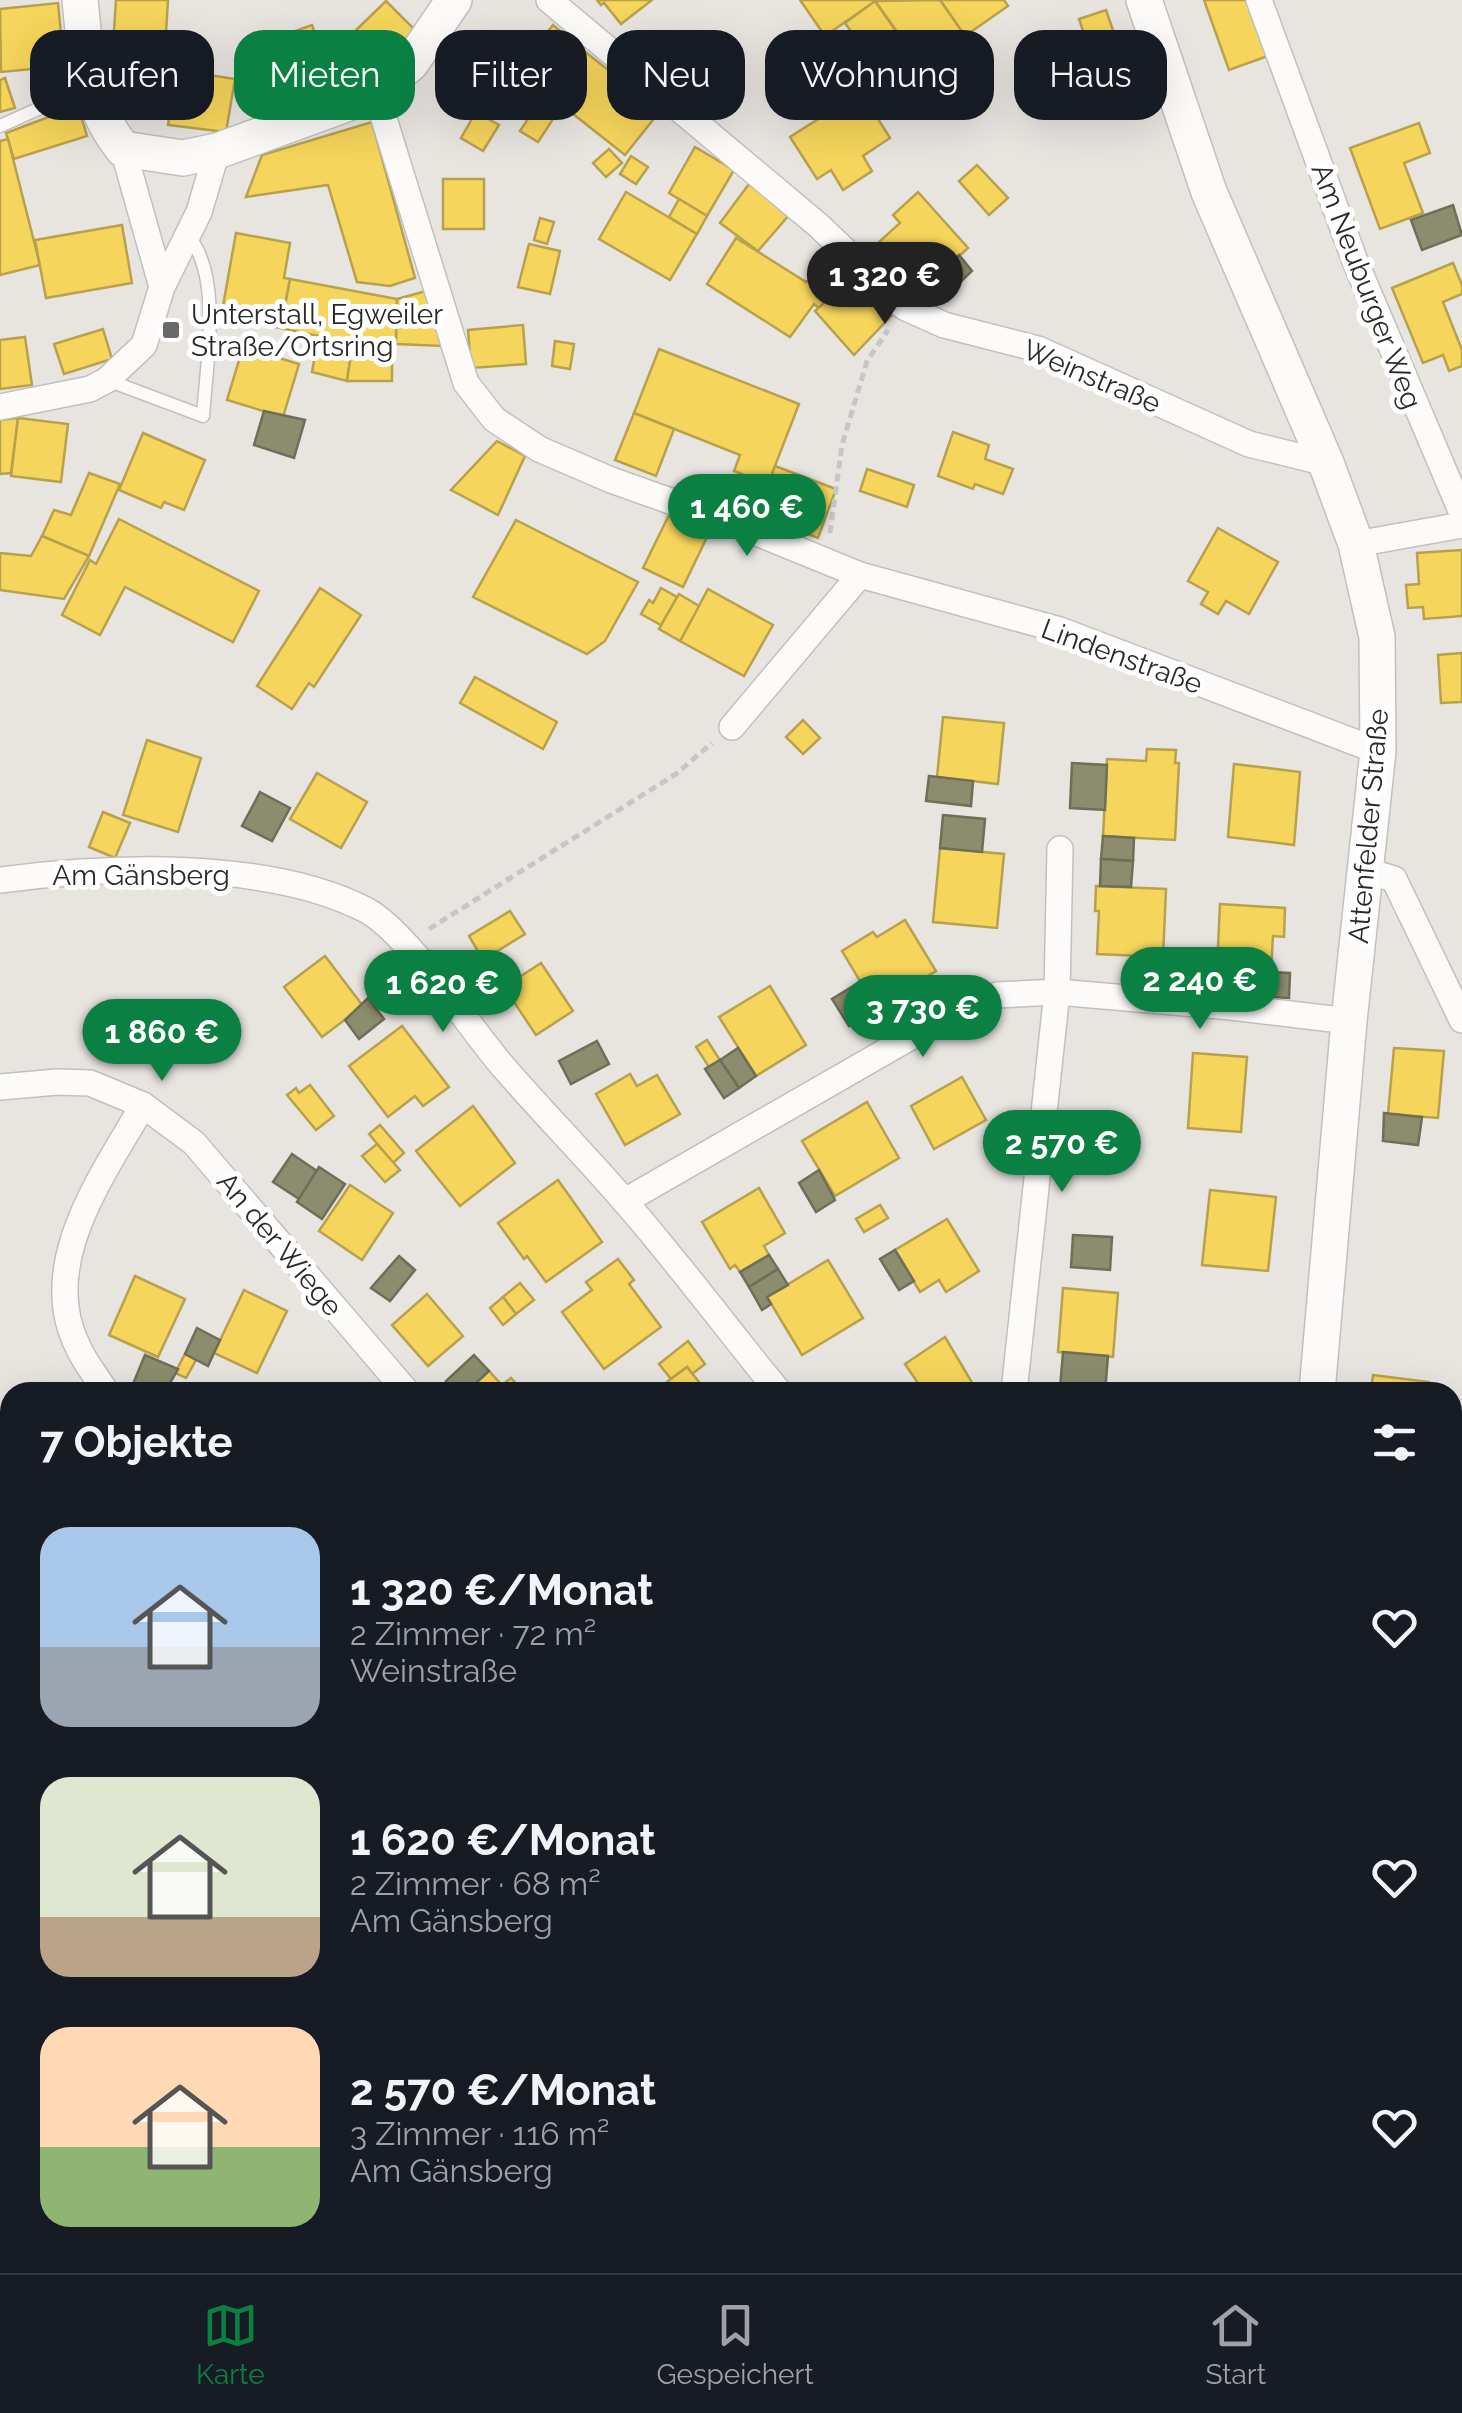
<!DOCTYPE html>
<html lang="de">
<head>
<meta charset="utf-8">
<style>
  :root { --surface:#171b24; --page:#20242c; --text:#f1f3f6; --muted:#9ea1a6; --line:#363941; --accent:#0b8043 }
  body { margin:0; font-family:Raleway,sans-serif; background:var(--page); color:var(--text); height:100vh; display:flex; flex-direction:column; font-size:38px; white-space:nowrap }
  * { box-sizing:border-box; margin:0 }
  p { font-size:32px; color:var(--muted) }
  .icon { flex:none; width:55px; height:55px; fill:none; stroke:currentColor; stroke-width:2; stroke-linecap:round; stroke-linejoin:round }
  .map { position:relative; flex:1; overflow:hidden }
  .drawer { position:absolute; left:0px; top:1382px; width:1462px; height:892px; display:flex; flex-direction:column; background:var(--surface); border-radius:30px 30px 0 0; box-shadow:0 10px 40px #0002 }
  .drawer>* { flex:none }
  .hud { position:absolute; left:30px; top:30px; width:1402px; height:90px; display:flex; gap:20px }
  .price { position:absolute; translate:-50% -85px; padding:0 22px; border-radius:35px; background:var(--accent); color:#fff; font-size:32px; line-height:65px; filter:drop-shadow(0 2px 5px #0008) }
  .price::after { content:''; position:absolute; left:50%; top:60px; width:30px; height:22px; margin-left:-15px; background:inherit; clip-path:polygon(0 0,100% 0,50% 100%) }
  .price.current { background:#222; color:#fff }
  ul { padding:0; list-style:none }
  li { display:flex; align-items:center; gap:30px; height:250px; padding:0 40px }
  li span { display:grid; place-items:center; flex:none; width:280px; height:200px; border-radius:30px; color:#555 }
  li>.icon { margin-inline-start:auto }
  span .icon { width:120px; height:120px; fill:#fffc; stroke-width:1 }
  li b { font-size:42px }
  h2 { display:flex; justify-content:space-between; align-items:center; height:120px; padding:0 40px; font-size:42px }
  .tag { padding:0 35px; border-radius:30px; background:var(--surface); box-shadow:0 10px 40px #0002; font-size:35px; line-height:90px }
  .tag.current { background:var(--accent); color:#fff }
  .tabs { display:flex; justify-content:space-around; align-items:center; height:140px; border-top:2px solid var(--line); background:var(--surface); font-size:28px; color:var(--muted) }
  .tabs a { display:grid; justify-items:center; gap:5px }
  .tabs .current { color:var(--accent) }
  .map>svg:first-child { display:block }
</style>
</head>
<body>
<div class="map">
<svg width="1462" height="2273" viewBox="0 0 1462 2273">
  <rect width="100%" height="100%" fill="#e8e4e0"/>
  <!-- green -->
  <g fill="#cbe1ba">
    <path d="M 23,2265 L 233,2265 L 226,2273 L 16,2273 Z"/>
    <path d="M 360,2265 L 672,2265 L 676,2273 L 351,2273 Z"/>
  </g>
  <!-- homes -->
  <g fill="#f6d55c" stroke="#b8a14d" stroke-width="2.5">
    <path d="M 116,0 L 168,0 L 164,65 L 112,61 Z"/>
    <path d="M 597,0 L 652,0 L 621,24 L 604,3 L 601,5 Z"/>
    <path d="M 800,0 L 877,0 L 825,36 Z"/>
    <path d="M 940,0 L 1004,0 L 1008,6 L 965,36 Z"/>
    <path d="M 940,0 L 965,36 L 922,67 L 875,1 Z"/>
    <path d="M 1204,0 L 1248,0 L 1268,56 L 1229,70 Z"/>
    <path d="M 386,1 L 415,30 L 379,65 L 350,36 Z"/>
    <path d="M 875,1 L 905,44 L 875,65 L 845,23 Z"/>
    <path d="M 58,3 L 64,66 L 1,72 L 0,9 Z"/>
    <path d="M 1106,10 L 1128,74 L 1101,83 L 1079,19 Z"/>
    <path d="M 312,25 L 332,84 L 285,100 L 264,42 Z"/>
    <path d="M 553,25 L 579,47 L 549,85 L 522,64 Z"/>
    <path d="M 579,47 L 660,111 L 625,155 L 544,91 Z"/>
    <path d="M 177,70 L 235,79 L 226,132 L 168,125 Z"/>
    <path d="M 5,78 L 15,108 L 0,112 L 0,80 Z"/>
    <path d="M 861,92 L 890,138 L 863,156 L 872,171 L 843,190 L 831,170 L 817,179 L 790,137 Z"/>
    <path d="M 543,96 L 561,107 L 538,142 L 520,131 Z"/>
    <path d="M 78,106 L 87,136 L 14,159 L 6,133 Z"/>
    <path d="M 476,112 L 499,125 L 483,151 L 461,138 Z"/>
    <path d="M 372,122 L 415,278 L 390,286 L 357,282 L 328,185 L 246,197 L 262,155 Z"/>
    <path d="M 1419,123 L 1430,153 L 1404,163 L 1423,213 L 1380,229 L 1350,148 Z"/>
    <path d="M 8,139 L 40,265 L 0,275 L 0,141 Z"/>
    <path d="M 695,147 L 734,170 L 707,216 L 669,193 Z"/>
    <path d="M 609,149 L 622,163 L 606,177 L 593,163 Z"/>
    <path d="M 631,156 L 648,167 L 636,184 L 620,174 Z"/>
    <path d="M 977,165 L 1008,198 L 989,215 L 959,181 Z"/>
    <rect x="443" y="179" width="41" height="50"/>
    <path d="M 749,184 L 790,214 L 758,251 L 720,223 Z"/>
    <path d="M 626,192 L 697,234 L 670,280 L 599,239 Z"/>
    <path d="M 918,192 L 968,248 L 911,300 L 868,252 L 900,223 L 893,215 Z"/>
    <path d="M 679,199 L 707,216 L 697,234 L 669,217 Z"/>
    <path d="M 540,218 L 554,222 L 547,244 L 534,240 Z"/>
    <path d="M 122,225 L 132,283 L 46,298 L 35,240 Z"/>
    <path d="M 236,233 L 290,243 L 284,278 L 290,279 L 281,328 L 221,317 Z"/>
    <path d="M 736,238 L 806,282 L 837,259 L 853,276 L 819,308 L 814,304 L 790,337 L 707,284 Z"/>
    <path d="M 529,244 L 560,251 L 550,294 L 518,287 Z"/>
    <path d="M 1453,263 L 1462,285 L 1462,294 L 1443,302 L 1462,350 L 1462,366 L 1449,371 L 1443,355 L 1423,363 L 1392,288 Z"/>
    <path d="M 853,276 L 892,315 L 854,355 L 815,311 Z"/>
    <path d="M 290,279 L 397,299 L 396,344 L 360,345 L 281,328 Z"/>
    <path d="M 426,291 L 442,346 L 396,344 L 397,299 Z"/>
    <path d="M 523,325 L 526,364 L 471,368 L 468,330 Z"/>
    <path d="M 103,329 L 112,359 L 64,374 L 54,344 Z"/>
    <path d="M 25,337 L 32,385 L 0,389 L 0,340 Z"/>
    <path d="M 555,341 L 574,344 L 570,369 L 552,366 Z"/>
    <path d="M 317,344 L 352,348 L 347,381 L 312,372 Z"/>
    <path d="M 243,347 L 299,364 L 283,417 L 227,400 Z"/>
    <path d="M 352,348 L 392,351 L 392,381 L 347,381 Z"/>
    <path d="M 659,349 L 799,404 L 768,484 L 734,471 L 740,455 L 634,413 Z"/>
    <path d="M 634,413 L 674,429 L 656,476 L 615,460 Z"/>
    <path d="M 18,418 L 11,473 L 0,474 L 0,420 Z"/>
    <path d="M 18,418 L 68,424 L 61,482 L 11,476 Z"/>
    <path d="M 953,432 L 989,445 L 985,459 L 1013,469 L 1003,494 L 975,484 L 973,489 L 938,476 Z"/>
    <path d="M 143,433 L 205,460 L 184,510 L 164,502 L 161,508 L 119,490 Z"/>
    <path d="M 497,441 L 525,456 L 498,515 L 451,490 Z"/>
    <path d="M 775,466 L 836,489 L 818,538 L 757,515 Z"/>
    <path d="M 867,469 L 914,485 L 907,507 L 860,491 Z"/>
    <path d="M 89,473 L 120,484 L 89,556 L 42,536 L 54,510 L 71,515 Z"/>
    <path d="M 669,515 L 708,535 L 683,587 L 643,568 Z"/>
    <path d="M 119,519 L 259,591 L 233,642 L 125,587 L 100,635 L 62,615 L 90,560 L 96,564 Z"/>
    <path d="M 516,520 L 638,582 L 605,641 L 587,654 L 473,597 Z"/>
    <path d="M 1218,528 L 1278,562 L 1249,614 L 1226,601 L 1218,614 L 1201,604 L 1208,592 L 1188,581 Z"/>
    <path d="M 42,536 L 89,556 L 64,599 L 0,590 L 0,553 L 31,556 Z"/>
    <path d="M 1462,550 L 1462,616 L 1424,619 L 1423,607 L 1408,608 L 1406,585 L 1419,584 L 1417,553 Z"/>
    <path d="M 320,588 L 361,615 L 314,687 L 309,683 L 292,709 L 257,686 Z"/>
    <path d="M 661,588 L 677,597 L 661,625 L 641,614 L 649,600 L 653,603 Z"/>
    <path d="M 708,589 L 773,625 L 744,676 L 680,641 Z"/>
    <path d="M 679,594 L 699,606 L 680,641 L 659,629 Z"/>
    <path d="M 1462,653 L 1462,702 L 1441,703 L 1438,655 Z"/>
    <path d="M 475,677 L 557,722 L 543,749 L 460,703 Z"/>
    <path d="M 943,717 L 1004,723 L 998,784 L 937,777 Z"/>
    <path d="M 803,720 L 820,738 L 803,754 L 786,737 Z"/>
    <path d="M 147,740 L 201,758 L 178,832 L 123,815 Z"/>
    <path d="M 1147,749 L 1176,750 L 1175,763 L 1179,763 L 1175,840 L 1103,836 L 1107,759 L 1146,761 Z"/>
    <path d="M 1234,764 L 1300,772 L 1294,845 L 1228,837 Z"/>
    <path d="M 317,773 L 367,802 L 341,848 L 290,819 Z"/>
    <path d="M 103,812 L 130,823 L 115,858 L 89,847 Z"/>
    <path d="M 940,848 L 1004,854 L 997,928 L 933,922 Z"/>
    <path d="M 1096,886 L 1166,889 L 1163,957 L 1097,954 L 1099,911 L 1095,911 Z"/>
    <path d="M 1220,904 L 1285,908 L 1284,937 L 1273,936 L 1271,972 L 1217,969 Z"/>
    <path d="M 510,911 L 525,934 L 483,960 L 469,936 Z"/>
    <path d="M 905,920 L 936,971 L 876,1008 L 842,951 L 873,932 L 877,937 Z"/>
    <path d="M 325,956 L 363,1006 L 322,1037 L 284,987 Z"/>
    <path d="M 541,963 L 573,1011 L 536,1035 L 504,987 Z"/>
    <path d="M 770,986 L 806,1045 L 756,1076 L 719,1017 Z"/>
    <path d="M 402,1026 L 449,1087 L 423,1106 L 415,1096 L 388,1117 L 349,1066 Z"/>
    <path d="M 707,1040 L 720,1060 L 709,1067 L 696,1047 Z"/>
    <path d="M 1394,1048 L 1444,1051 L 1438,1118 L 1388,1114 Z"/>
    <path d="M 1193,1053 L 1247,1057 L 1241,1132 L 1188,1128 Z"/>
    <path d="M 630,1074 L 637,1086 L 657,1075 L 680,1114 L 625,1145 L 596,1094 Z"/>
    <path d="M 962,1077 L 986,1120 L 934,1149 L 911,1106 Z"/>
    <path d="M 310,1085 L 334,1116 L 316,1130 L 287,1095 L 296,1088 L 299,1093 Z"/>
    <path d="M 867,1102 L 899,1158 L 835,1196 L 802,1141 Z"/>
    <path d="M 473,1106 L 515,1163 L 460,1206 L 416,1151 Z"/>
    <path d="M 380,1125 L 404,1153 L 393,1163 L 369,1134 Z"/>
    <path d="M 377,1144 L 400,1170 L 385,1182 L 362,1156 Z"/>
    <path d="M 558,1180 L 602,1242 L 546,1282 L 527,1256 L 524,1259 L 498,1223 Z"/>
    <path d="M 350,1185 L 393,1213 L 362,1260 L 319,1231 Z"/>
    <path d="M 759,1188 L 785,1233 L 764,1246 L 769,1255 L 740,1272 L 735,1265 L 730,1269 L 702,1222 Z"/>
    <path d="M 1210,1190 L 1276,1197 L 1268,1271 L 1202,1265 Z"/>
    <path d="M 880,1205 L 888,1218 L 864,1232 L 856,1219 Z"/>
    <path d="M 947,1219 L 979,1271 L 946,1292 L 939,1280 L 920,1292 L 895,1250 Z"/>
    <path d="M 618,1259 L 634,1280 L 629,1284 L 661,1327 L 604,1369 L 562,1312 L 592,1290 L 586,1282 Z"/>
    <path d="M 828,1260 L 863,1318 L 802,1355 L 767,1297 Z"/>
    <path d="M 135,1276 L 185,1299 L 158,1357 L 109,1335 Z"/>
    <path d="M 520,1283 L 534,1300 L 516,1314 L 503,1297 Z"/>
    <path d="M 1063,1288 L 1118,1293 L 1113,1357 L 1058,1352 Z"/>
    <path d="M 244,1290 L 287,1311 L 257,1373 L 214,1353 Z"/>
    <path d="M 427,1294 L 463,1336 L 428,1366 L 392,1325 Z"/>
    <path d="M 503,1297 L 516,1314 L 503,1325 L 490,1308 Z"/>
    <path d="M 945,1337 L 977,1391 L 975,1392 L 924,1392 L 905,1364 Z"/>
    <path d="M 688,1341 L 705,1364 L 692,1374 L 687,1367 L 671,1379 L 659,1364 Z"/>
    <path d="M 185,1354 L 196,1360 L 186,1378 L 175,1373 Z"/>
    <path d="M 687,1367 L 707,1392 L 654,1392 L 671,1379 Z"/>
    <path d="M 489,1371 L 502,1385 L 511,1378 L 524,1392 L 466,1392 Z"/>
    <path d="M 1373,1375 L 1429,1382 L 1428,1392 L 1371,1392 Z"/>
    <path d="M 1452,1798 L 1462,1800 L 1462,1856 L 1452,1854 Z"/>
    <path d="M 1452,2004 L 1462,2006 L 1462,2033 L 1452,2032 Z"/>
    <path d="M 1452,2094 L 1462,2095 L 1462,2156 L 1452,2155 Z"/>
  </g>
  <!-- industry -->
  <g fill="#8c8c6e" stroke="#6e6e59" stroke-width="2.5">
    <path d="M 1453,205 L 1462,235 L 1422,250 L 1411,220 Z"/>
    <path d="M 959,255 L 972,271 L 952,290 L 938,275 Z"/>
    <path d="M 264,411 L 305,420 L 294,458 L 254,445 Z"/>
    <path d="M 1072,763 L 1107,765 L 1105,810 L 1070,808 Z"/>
    <path d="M 929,776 L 973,781 L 971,806 L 926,801 Z"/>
    <path d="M 260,792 L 290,808 L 272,841 L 242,826 Z"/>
    <path d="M 943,815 L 985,819 L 982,852 L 940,848 Z"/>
    <path d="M 1103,836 L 1134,838 L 1133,861 L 1101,859 Z"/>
    <path d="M 1101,859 L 1133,861 L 1131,887 L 1100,886 Z"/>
    <path d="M 1248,971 L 1290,973 L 1289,998 L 1247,996 Z"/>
    <path d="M 860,982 L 876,1008 L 849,1026 L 832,999 Z"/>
    <path d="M 368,998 L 384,1019 L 359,1039 L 345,1020 Z"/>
    <path d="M 597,1041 L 609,1064 L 571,1084 L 559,1061 Z"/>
    <path d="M 738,1048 L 756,1076 L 739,1088 L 720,1060 Z"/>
    <path d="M 720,1060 L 739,1088 L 724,1098 L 705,1069 Z"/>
    <path d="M 1384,1113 L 1422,1117 L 1418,1145 L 1383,1141 Z"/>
    <path d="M 292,1154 L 317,1171 L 299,1199 L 273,1182 Z"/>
    <path d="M 319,1167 L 345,1184 L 322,1219 L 297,1202 Z"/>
    <path d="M 819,1170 L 835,1200 L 816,1212 L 799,1183 Z"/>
    <path d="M 1073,1235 L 1112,1237 L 1110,1270 L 1071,1267 Z"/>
    <path d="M 895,1250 L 914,1281 L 899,1290 L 880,1259 Z"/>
    <path d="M 769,1255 L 778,1269 L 749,1287 L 740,1272 Z"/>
    <path d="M 399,1256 L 415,1270 L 390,1301 L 371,1288 Z"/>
    <path d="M 778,1269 L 788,1285 L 767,1297 L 771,1304 L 762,1310 L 749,1287 Z"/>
    <path d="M 197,1328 L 220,1340 L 208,1366 L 185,1354 Z"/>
    <path d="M 1063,1352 L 1108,1356 L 1105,1392 L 1060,1389 Z"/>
    <path d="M 145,1355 L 178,1369 L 165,1392 L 155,1392 L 133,1384 Z"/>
    <path d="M 474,1355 L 489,1371 L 466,1392 L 457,1392 L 446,1381 Z"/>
  </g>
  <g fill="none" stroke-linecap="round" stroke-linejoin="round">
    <!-- lane casing -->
    <g stroke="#c1c0c1" stroke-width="15">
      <g id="lane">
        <path d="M 0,126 L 87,87"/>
        <path d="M 107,380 L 203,416 C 206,367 223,275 188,236"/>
      </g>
    </g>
    <!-- street casing -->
    <g stroke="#c1c0c1" stroke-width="28">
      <g id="street">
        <path d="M 549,0 L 818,225 L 904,307 L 944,325 L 1038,349 L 1249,444 L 1326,463"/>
        <path d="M 1259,0 L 1355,261 L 1462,513"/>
        <path d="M 376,93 L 466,383 L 494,419 L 539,449 L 611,480 L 735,524 L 860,575 L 1060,630 L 1378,751"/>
        <path d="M 123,149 L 162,287"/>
        <path d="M 0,407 L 90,389 L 107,380 L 144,345 L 162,287 L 199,212 L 217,151"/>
        <path d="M 1356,544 L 1462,525"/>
        <path d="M 732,727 L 860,575"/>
        <path d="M 1367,871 L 1394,879 L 1462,1020"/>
        <path d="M 0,880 C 108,866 267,859 366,910 C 406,931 468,1025 500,1063 C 541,1111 586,1156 627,1204 C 680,1265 728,1330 779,1392"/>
        <path d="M 0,1087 L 57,1082 L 90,1083 L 143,1105"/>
        <path d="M 625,1201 L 928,1027 L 997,995 L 1057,992 L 1060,849"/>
        <path d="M 106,1392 C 97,1377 85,1363 78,1347 C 36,1264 104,1174 143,1105 L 194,1143 L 407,1392"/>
        <path d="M 1014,1392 L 1057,992 L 1231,1007 L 1349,1021"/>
        <path d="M 1452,2046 L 1462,2047"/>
      </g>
    </g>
    <!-- secondary casing -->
    <g stroke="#c1c0c1" stroke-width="38">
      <g id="secondary">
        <path d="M 80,0 C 86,57 86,103 123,149 L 183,158 L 217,151 L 376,93 L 411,63 L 454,0"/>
        <path d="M 1144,0 L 1209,192 L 1326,463 L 1356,544 L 1377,637 L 1378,751 L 1349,1021 L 1317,1392"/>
        <path d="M 1173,2273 L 1175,2265"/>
      </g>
    </g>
    <!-- path -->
    <g stroke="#c6c6c5" stroke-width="5" stroke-dasharray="8 5" stroke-linecap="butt">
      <path d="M 830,533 L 842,445 L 867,361 L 888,330"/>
      <path d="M 429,929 L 676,774 L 712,743"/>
      <path d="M 0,1535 L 10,1548"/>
      <path d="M 718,2265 L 723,2273"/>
      <path d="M 371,2273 L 380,2265"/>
    </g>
    <!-- lane -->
    <use href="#lane" stroke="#fcfbfa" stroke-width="12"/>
    <!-- street -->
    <use href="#street" stroke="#fcfbfa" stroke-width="25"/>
    <!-- secondary -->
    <use href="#secondary" stroke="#fcfbfa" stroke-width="35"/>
  </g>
  <!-- markers -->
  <rect fill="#6c6a69" stroke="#fff" stroke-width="4" x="161" y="320" width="20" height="20" rx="5"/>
  <g text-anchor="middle" stroke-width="10" stroke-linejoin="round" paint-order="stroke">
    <!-- street labels -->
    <g font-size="28" fill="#292929" stroke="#fff">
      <text transform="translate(1367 286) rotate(69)" y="10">Am Neuburger Weg</text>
      <text transform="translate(1092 376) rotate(23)" y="10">Weinstraße</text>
      <text transform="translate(1122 656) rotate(20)" y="10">Lindenstraße</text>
      <text transform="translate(1368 826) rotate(-85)" y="10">Attenfelder Straße</text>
      <text x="141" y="885">Am Gänsberg</text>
      <text transform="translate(280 1244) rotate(50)" y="10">An der Wiege</text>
    </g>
    <!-- poi labels -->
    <g font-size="28" fill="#292929" stroke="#fff" text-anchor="start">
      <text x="191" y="324">Unterstall, Egweiler<tspan x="191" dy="32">Straße/Ortsring</tspan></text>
    </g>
  </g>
</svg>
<b class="price current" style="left:885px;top:327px">1 320 €</b>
<b class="price" style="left:747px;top:559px">1 460 €</b>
<b class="price" style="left:1200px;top:1032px">2 240 €</b>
<b class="price" style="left:443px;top:1035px">1 620 €</b>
<b class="price" style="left:923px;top:1060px">3 730 €</b>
<b class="price" style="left:162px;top:1084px">1 860 €</b>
<b class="price" style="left:1062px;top:1195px">2 570 €</b>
<div class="hud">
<a class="tag">Kaufen</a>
<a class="tag current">Mieten</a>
<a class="tag">Filter</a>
<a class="tag">Neu</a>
<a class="tag">Wohnung</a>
<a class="tag">Haus</a>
</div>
<section class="drawer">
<h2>7 Objekte<svg class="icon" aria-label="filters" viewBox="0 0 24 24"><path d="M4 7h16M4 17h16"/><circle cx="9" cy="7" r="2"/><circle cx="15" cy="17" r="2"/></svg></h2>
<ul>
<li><span style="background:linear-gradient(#a9c7e8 60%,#9aa5b1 0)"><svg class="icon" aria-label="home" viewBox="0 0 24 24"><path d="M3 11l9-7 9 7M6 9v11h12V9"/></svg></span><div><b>1 320 €/Monat</b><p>2 Zimmer · 72 m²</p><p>Weinstraße</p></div><svg class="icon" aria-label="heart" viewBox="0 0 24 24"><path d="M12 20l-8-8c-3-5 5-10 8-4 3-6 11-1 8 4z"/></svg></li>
<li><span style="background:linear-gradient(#dfe7d0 70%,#b9a48a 0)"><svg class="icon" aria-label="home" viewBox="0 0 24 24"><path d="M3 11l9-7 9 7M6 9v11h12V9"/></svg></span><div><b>1 620 €/Monat</b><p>2 Zimmer · 68 m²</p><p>Am Gänsberg</p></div><svg class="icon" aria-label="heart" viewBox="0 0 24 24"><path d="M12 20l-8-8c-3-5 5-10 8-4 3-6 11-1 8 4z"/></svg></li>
<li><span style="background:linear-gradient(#ffd9b3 60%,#8fb573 0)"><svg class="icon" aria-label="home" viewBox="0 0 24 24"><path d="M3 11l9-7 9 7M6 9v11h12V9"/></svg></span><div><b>2 570 €/Monat</b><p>3 Zimmer · 116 m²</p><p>Am Gänsberg</p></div><svg class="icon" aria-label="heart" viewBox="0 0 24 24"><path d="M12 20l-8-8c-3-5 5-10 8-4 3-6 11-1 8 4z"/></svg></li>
</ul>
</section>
</div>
<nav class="tabs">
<a class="current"><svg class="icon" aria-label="map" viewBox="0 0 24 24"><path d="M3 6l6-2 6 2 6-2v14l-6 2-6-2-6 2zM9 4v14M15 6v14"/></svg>Karte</a>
<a><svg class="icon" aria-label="saved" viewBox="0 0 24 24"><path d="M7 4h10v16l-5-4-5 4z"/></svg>Gespeichert</a>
<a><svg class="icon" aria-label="home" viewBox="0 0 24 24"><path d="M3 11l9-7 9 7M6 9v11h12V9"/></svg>Start</a>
</nav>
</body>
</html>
